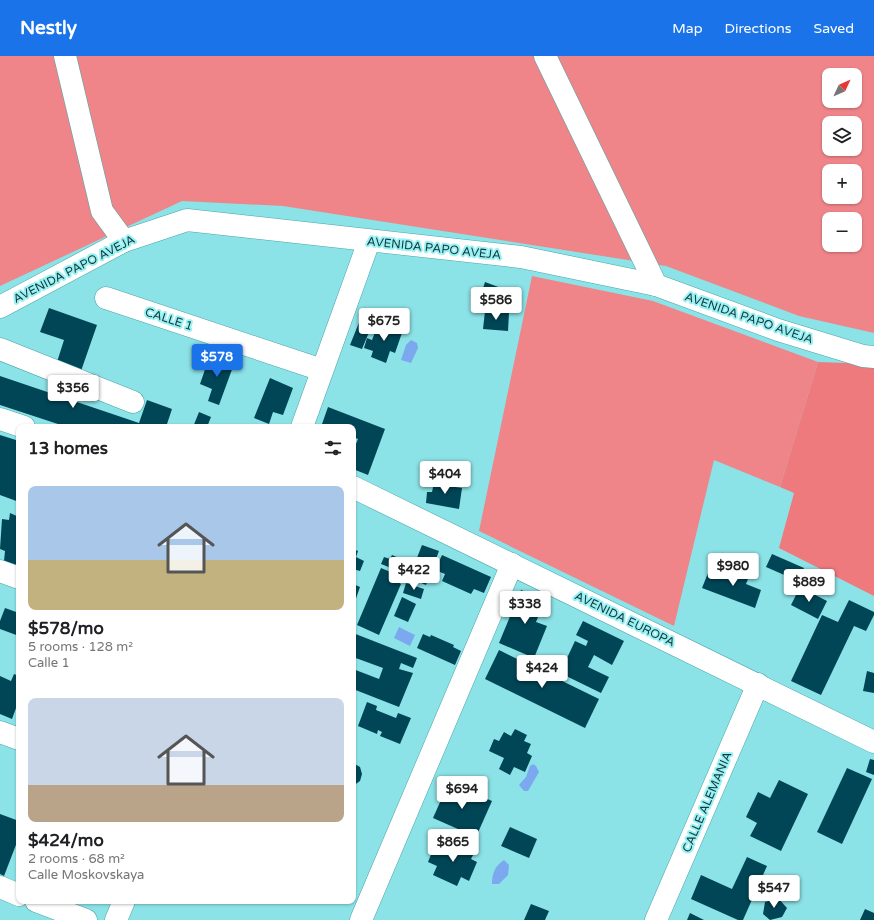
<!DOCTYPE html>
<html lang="en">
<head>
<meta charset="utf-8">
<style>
  :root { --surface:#fff; --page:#f6f6f6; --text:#202124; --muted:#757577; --accent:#1a73e8 }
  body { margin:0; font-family:"Varela Round",sans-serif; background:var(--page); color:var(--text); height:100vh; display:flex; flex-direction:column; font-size:15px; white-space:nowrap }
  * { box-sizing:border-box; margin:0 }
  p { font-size:13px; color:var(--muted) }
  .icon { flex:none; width:22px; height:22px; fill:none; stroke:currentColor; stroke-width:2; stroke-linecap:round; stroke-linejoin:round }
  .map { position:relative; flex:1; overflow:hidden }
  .drawer { position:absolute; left:16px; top:368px; width:340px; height:480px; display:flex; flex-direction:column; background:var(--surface); border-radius:8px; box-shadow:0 1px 3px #0004 }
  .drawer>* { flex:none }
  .needle { width:26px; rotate:46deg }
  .controls { position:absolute; left:822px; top:12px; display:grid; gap:8px }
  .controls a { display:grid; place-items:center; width:40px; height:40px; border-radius:8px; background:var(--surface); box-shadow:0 1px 3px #0004; font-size:20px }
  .price { position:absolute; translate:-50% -34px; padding:0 9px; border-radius:4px; background:#fff; color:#222; font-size:13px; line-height:26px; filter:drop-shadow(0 1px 2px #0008) }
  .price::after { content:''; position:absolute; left:50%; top:24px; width:12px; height:9px; margin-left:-6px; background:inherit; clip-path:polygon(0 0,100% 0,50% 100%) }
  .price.selected { background:var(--accent); color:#fff }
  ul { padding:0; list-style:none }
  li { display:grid; align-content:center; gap:8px; height:212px; padding:0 12px }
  li span { display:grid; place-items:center; height:124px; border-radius:8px; color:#555 }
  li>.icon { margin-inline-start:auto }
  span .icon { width:72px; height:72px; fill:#fffc; stroke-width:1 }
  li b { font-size:17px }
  h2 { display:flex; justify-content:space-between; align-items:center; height:48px; padding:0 12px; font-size:17px }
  header { display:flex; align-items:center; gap:24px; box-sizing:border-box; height:56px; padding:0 20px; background:var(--accent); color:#fff }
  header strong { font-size:19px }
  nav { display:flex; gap:22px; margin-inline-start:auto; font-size:14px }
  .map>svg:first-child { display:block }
</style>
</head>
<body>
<header>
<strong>Nestly</strong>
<nav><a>Map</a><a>Directions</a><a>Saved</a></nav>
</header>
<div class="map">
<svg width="874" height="864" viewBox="0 0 874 864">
  <rect width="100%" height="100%" fill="#8ce3e7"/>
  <!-- green -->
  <g fill="#ef8588" fill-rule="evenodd">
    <path d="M 0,0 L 874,0 L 874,277 L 799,260 L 666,210 L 283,150 L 182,145 L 0,230 ZM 829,19 L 855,19 L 855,45 L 829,45 ZM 829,67 L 855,67 L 855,93 L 829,93 ZM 829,115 L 855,115 L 855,141 L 829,141 ZM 829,163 L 855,163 L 855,189 L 829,189 Z"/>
    <path d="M 532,220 L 653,245 L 818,306 L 780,431 L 714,404 L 674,570 L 479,475 Z"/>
  </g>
  <!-- forest -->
  <path fill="#ef7a7e" d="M 818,306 L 874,308 L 874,540 L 779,492 L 794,437 L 780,431 Z"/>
  <!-- water -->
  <g fill="#7ba8ef">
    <path d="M 411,284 L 417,287 L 418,292 L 411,307 L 401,304 L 406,289 Z"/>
    <path d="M 399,571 L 415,579 L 410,590 L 394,582 Z"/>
    <path d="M 533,708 L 536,710 L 539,716 L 528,735 L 524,735 L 519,729 L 526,721 L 530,710 Z"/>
    <path d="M 504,804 L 509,809 L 508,819 L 499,828 L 492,828 C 492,817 495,810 504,804 Z"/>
  </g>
  <!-- building -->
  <g fill="#004657">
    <path d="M 485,226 L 501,232 L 495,253 L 478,248 Z"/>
    <path d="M 49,252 L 97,269 L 81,315 L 57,306 L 64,284 L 40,276 Z"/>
    <path d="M 485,255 L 509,257 L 508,275 L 483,273 Z"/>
    <path d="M 360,264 L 372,269 L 362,293 L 350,289 Z"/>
    <path d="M 379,266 L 403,274 L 395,297 L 390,295 L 386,307 L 371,301 L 373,295 L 364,292 L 367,282 L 372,284 Z"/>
    <path d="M 210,299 L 234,308 L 219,349 L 208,345 L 212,333 L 200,328 Z"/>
    <path d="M 0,320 L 139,367 L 147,344 L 172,353 L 166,371 L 67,371 L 0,349 Z"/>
    <path d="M 270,322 L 293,332 L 283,359 L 273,356 L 269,368 L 254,362 Z"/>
    <path d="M 328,351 L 385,373 L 368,419 L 353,413 L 353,395 L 358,383 L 353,381 L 353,371 L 328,371 L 322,368 Z"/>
    <path d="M 199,356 L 211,361 L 207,371 L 193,371 Z"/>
    <path d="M 0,379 L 19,385 L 19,446 L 0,439 Z"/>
    <path d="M 435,422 L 450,424 L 449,430 L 462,432 L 459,453 L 426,447 L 427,436 L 432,436 Z"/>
    <path d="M 10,457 L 19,461 L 19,503 L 17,509 L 4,505 L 5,495 L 0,493 L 2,463 L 9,464 Z"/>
    <path d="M 422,489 L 439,495 L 426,529 L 409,522 Z"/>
    <path d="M 353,493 L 358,495 L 356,501 L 364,505 L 360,515 L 353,513 Z"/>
    <path d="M 772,498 L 804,512 L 798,525 L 766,511 Z"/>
    <path d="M 392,499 L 408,506 L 404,517 L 381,508 L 384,501 L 390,503 Z"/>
    <path d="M 442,499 L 491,521 L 484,537 L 474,533 L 471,538 L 442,525 L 445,518 L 435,514 Z"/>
    <path d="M 729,510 L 750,518 L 746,528 L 761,534 L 755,552 L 702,532 L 708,517 L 724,523 Z"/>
    <path d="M 381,512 L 400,520 L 398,526 L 401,528 L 379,579 L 357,569 Z"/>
    <path d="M 406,527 L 424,533 L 421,543 L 403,537 Z"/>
    <path d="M 353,528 L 360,531 L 353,551 Z"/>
    <path d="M 800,531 L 827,545 L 818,563 L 791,549 Z"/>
    <path d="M 521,534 L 545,544 L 536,566 L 547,570 L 534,602 L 499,587 Z"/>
    <path d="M 402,541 L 416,548 L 408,566 L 394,560 Z"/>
    <path d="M 849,544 L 874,556 L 874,559 L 866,575 L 854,570 L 821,639 L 791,625 L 822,559 L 838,566 Z"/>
    <path d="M 5,552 L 19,557 L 19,580 L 0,573 L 0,565 Z"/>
    <path d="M 583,565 L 624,585 L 612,609 L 594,599 L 588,611 L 609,621 L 601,637 L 560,617 L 575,585 L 586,590 L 588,585 L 576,579 Z"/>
    <path d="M 353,577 L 417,602 L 413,612 L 401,607 L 399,613 L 413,617 L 399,651 L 353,633 L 353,613 L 379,623 L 383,612 L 353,601 Z"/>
    <path d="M 423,578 L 430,581 L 431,579 L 454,589 L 453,591 L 461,595 L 455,609 L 417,592 Z"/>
    <path d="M 499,594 L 599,643 L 585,672 L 485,623 Z"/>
    <path d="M 867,615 L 874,617 L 874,637 L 863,635 Z"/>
    <path d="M 14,618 L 19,620 L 19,644 L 12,663 L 0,658 L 0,620 L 11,625 Z"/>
    <path d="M 367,646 L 377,650 L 376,654 L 396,662 L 398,657 L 411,662 L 400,688 L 380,680 L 382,676 L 378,674 L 377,678 L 358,670 Z"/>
    <path d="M 515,673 L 527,679 L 524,685 L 531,688 L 527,697 L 532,700 L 525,716 L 514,711 L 510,719 L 499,713 L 504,702 L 489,695 L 494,683 L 499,685 L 504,676 L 511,680 Z"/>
    <path d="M 870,703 L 874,704 L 874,719 L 866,716 Z"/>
    <path d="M 353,707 L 360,711 L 362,718 L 360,725 L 353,730 Z"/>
    <path d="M 847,712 L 872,723 L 842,788 L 817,776 Z"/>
    <path d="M 779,724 L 808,738 L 781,795 L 750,780 L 757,767 L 746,761 L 758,736 L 770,742 Z"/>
    <path d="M 449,726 L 492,745 L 476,781 L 433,762 Z"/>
    <path d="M 0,758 L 19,765 L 19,781 L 4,820 L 0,818 Z"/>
    <path d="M 510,771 L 537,783 L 529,802 L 501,790 Z"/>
    <path d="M 446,784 L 474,797 L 471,803 L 477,806 L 469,825 L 461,821 L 457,830 L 433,819 L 437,810 L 428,806 L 434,791 L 441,794 Z"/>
    <path d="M 747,801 L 767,810 L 743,864 L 738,864 L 691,843 L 701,819 L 732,833 Z"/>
    <path d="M 778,842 L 787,852 L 782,861 L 770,864 L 763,858 L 765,846 Z"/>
    <path d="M 531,848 L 549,855 L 545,864 L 524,864 Z"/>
    <path d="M 865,853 L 874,857 L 874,864 L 860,864 Z"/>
    <path d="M 690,857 L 704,864 L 687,864 Z"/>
  </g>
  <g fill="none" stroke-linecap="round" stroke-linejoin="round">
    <!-- minor casing -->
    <g stroke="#4ca4a8" stroke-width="23">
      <g id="minor">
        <path d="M 65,0 L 102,155 L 124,185"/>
        <path d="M 545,0 L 656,229"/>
        <path d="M 106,242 L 322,314"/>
        <path d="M 0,251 L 124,185 L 187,164 L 521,201 L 656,229 L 778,274 L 863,300 L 874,301"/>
        <path d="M 0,293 L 133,346"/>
        <path d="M 0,363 L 24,371"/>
        <path d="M 302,371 L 369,185"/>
        <path d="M 353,431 L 874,686"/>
        <path d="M 0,515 L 19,522"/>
        <path d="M 0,676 L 19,683"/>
        <path d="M 0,831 L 19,839"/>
        <path d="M 36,845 L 86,864"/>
        <path d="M 116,864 L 124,845"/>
        <path d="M 361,864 L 512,508"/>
        <path d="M 656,864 L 758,628"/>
      </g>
    </g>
    <!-- minor -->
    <use href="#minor" stroke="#fff" stroke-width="22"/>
  </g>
  <g text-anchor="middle" stroke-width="4" stroke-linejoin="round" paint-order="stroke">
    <!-- street labels -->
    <g font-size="12" fill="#13393b" stroke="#99f1f4">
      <text transform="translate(434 192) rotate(6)" y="4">AVENIDA PAPO AVEJA</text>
      <text transform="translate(74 213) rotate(-27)" y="4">AVENIDA PAPO AVEJA</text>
      <text transform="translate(749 262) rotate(19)" y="4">AVENIDA PAPO AVEJA</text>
      <text transform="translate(169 263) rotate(18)" y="4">CALLE 1</text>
      <text transform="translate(625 563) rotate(26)" y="4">AVENIDA EUROPA</text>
      <text transform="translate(707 746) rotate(-67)" y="4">CALLE ALEMANIA</text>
    </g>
  </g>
</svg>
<div class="controls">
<a><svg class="needle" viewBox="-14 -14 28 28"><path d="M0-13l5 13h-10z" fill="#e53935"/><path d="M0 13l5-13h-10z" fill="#757577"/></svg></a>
<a><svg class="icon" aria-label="layers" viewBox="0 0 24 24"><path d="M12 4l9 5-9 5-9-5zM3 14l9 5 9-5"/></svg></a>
<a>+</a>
<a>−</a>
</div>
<b class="price" style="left:496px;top:265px">$586</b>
<b class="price" style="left:384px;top:286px">$675</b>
<b class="price selected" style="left:217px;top:322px">$578</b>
<b class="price" style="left:73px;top:353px">$356</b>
<b class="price" style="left:445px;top:439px">$404</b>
<b class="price" style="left:733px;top:531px">$980</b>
<b class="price" style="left:414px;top:535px">$422</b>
<b class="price" style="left:809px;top:547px">$889</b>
<b class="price" style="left:525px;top:569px">$338</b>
<b class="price" style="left:542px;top:633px">$424</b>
<b class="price" style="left:462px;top:754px">$694</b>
<b class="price" style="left:453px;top:807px">$865</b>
<b class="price" style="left:774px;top:853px">$547</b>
<section class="drawer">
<h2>13 homes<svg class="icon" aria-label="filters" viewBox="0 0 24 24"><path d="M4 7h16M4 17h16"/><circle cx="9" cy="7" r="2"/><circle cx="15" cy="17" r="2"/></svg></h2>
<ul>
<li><span style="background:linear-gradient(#a9c7e8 60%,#c2b280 0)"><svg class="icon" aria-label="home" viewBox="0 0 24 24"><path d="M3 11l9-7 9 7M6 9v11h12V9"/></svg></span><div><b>$578/mo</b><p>5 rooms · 128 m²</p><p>Calle 1</p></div></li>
<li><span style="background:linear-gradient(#c9d6e8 70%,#b9a48a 0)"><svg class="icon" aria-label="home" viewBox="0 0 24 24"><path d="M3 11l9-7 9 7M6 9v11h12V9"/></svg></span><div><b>$424/mo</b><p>2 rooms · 68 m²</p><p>Calle Moskovskaya</p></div></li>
</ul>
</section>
</div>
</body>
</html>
